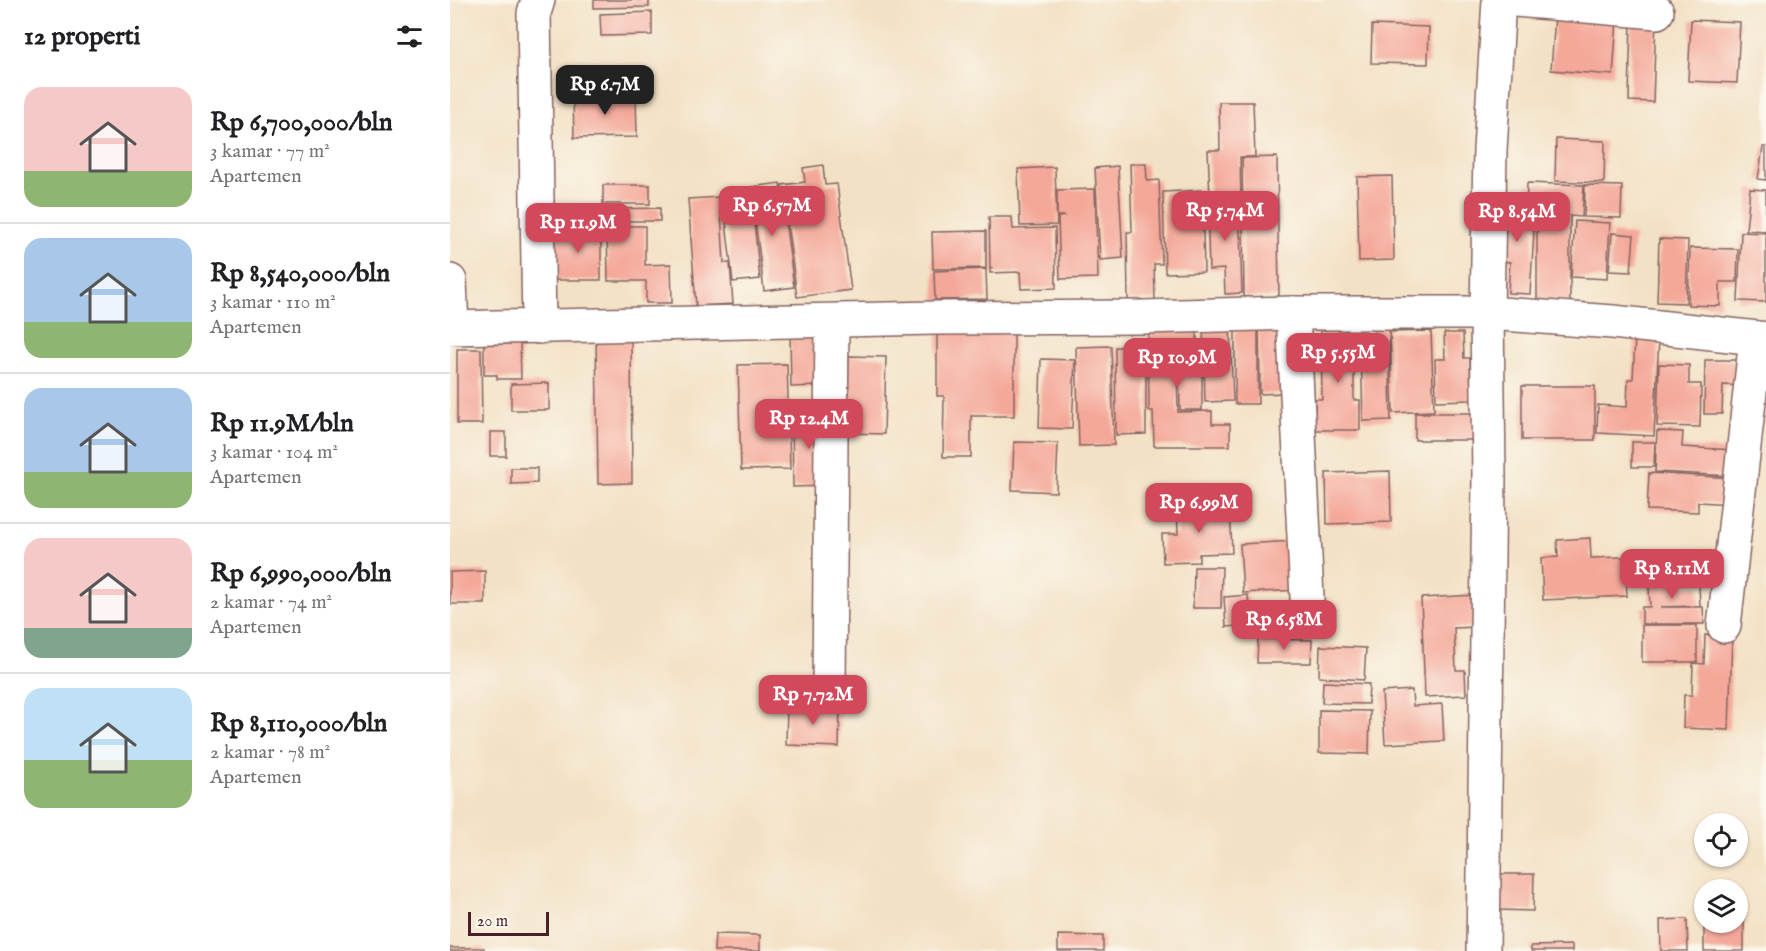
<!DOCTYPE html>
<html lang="id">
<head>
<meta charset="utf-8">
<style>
  :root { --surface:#fff; --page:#f2f2f2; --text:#202124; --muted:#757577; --line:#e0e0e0; --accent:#d1495b }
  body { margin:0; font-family:"IM FELL English",serif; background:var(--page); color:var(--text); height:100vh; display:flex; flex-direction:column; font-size:22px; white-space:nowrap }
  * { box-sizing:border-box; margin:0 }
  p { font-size:20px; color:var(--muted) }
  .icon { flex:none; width:33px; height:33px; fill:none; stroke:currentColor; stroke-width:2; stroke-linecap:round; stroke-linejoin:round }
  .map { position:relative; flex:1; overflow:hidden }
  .panel { display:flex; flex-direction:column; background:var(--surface); width:450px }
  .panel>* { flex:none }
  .tools { position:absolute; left:1244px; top:813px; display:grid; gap:12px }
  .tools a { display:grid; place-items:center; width:54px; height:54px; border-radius:50%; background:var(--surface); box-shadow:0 2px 4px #0004; font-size:30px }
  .scale { position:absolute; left:18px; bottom:15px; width:81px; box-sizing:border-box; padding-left:6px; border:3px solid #4a1f2b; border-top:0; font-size:16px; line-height:21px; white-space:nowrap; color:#4a1f2b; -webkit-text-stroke:4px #fbf7ec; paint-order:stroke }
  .price { position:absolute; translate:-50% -51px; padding:0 14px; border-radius:12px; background:var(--accent); color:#fff; font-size:20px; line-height:39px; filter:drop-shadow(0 2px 3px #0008) }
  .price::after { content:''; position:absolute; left:50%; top:36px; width:18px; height:14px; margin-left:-9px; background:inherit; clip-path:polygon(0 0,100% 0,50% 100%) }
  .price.on { background:#222; color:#fff }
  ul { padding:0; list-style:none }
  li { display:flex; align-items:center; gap:18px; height:150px; padding:0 24px }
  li+li { border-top:2px solid var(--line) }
  li span { display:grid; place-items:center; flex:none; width:168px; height:120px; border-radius:18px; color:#555 }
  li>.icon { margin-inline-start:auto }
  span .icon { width:72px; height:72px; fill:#fffc; stroke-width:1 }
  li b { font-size:26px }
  h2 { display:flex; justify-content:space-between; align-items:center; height:72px; padding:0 24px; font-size:26px }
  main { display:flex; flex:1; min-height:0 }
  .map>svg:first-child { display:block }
</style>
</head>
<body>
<main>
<section class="panel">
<h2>12 properti<svg class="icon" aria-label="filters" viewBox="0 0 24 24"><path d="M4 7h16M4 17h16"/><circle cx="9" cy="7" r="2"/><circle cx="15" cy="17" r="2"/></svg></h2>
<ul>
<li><span style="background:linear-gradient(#f6c9c9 70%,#8fb573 0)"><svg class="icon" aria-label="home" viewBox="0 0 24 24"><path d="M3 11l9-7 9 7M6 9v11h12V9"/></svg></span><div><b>Rp 6,700,000/bln</b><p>3 kamar · 77 m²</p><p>Apartemen</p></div></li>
<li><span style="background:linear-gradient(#a9c7e8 70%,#8fb573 0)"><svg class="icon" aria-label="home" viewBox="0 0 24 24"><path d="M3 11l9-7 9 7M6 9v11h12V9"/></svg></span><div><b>Rp 8,540,000/bln</b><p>3 kamar · 110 m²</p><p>Apartemen</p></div></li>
<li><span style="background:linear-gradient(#a9c7e8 70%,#8fb573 0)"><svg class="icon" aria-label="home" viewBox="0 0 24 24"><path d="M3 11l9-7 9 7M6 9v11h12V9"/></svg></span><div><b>Rp 11.9M/bln</b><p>3 kamar · 104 m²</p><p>Apartemen</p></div></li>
<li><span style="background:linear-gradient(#f6c9c9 75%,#7fa58c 0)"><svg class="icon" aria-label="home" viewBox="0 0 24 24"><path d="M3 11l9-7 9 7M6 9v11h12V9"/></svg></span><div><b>Rp 6,990,000/bln</b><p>2 kamar · 74 m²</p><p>Apartemen</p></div></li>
<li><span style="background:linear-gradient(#bfe0f5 60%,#8fb573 0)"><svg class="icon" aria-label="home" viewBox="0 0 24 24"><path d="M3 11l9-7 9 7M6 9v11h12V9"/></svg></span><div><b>Rp 8,110,000/bln</b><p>2 kamar · 78 m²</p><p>Apartemen</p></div></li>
</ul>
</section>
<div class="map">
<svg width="1316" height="951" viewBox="0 0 1316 951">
  <rect width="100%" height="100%" fill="#fbf7ec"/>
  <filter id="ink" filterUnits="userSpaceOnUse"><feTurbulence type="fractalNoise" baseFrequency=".0167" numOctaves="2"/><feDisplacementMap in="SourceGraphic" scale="12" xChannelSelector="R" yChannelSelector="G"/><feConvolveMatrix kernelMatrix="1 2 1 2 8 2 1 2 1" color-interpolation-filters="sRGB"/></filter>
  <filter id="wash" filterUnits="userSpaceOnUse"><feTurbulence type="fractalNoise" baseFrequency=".008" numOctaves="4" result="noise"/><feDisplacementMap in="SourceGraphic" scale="24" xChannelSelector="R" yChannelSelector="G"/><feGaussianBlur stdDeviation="1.35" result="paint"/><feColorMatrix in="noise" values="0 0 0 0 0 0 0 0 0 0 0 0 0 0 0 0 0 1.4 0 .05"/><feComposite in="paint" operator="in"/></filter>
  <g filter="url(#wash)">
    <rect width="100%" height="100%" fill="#f3e1c5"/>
    <g id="blocks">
      <!-- building -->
      <g fill="#f4a899">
        <path d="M 144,0 L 199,0 L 199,7 L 144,8 Z"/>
        <path d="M 202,12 L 202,35 L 151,36 L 150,14 Z"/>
        <path d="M 1105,16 L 1167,21 L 1163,75 L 1101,70 Z"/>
        <path d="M 1181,16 L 1206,18 L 1203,102 L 1179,101 Z"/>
        <path d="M 1241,20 L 1290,22 L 1287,83 L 1238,81 Z"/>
        <path d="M 922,25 L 979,27 L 978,64 L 921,63 Z"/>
        <path d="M 186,95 L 187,137 L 124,138 L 123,96 Z"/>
        <path d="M 769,102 L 803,102 L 805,157 L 790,157 L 791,197 L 760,198 L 758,150 L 770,150 Z"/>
        <path d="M 1106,139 L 1155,141 L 1154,183 L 1105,181 Z"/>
        <path d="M 1313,147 L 1316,147 L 1316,180 L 1308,179 Z"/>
        <path d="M 827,157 L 829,297 L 794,297 L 792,158 Z"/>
        <path d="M 680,164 L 696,164 L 697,181 L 709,180 L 712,264 L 704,264 L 705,300 L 678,300 L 677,232 L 682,232 Z"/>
        <path d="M 373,165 L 375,185 L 387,184 L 401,290 L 347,297 L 332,185 L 355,182 L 353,168 Z"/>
        <path d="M 668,166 L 673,258 L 650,260 L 645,168 Z"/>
        <path d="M 605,167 L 607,225 L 570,226 L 568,169 Z"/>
        <path d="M 942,176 L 944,260 L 909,261 L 907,177 Z"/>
        <path d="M 330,183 L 344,287 L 314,291 L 301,187 Z"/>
        <path d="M 1077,183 L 1134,185 L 1132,217 L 1120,216 L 1120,303 L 1087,303 L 1087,216 L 1111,215 L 1076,214 Z"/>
        <rect x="153" y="185" width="47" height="19"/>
        <path d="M 1135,185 L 1172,186 L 1171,218 L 1134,217 Z"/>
        <path d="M 645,189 L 648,278 L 610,279 L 608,217 L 615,216 L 607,216 L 607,190 Z"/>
        <path d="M 1300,189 L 1316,190 L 1316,231 L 1296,230 Z"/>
        <path d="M 752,190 L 754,272 L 715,273 L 713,192 Z"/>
        <path d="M 301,194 L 310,279 L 283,282 L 273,196 Z"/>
        <path d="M 1052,195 L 1074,196 L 1074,215 L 1085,216 L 1080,294 L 1058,293 L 1060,262 L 1048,261 Z"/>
        <path d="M 270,197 L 274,263 L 280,263 L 283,304 L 246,306 L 238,199 Z"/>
        <path d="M 789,199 L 792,293 L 775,294 L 774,269 L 759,270 L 757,200 Z"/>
        <path d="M 210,208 L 210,221 L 159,221 L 158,209 Z"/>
        <path d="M 539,217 L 562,217 L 563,229 L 605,228 L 606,288 L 571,289 L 570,272 L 540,273 L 540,269 L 543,268 L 540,268 Z"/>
        <path d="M 127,221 L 151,221 L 151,280 L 102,280 L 101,235 L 127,235 Z"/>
        <path d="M 1125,221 L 1160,223 L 1157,279 L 1121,277 Z"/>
        <path d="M 157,226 L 195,226 L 195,265 L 221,264 L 222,303 L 196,303 L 196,281 L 158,281 Z"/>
        <path d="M 536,231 L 536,268 L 483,269 L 482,232 Z"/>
        <path d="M 1291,232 L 1316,233 L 1316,302 L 1288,301 Z"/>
        <path d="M 1162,233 L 1184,235 L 1181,272 L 1159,271 Z"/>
        <path d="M 1209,239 L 1238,240 L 1236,303 L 1207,302 Z"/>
        <path d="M 1240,248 L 1288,249 L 1287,282 L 1270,282 L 1270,306 L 1238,305 Z"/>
        <path d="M 536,269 L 537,299 L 485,300 L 484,271 Z"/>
        <path d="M 747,322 L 747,367 L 727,367 L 728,412 L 762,411 L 762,424 L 780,424 L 780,446 L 704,446 L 703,411 L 699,411 L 698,323 Z"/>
        <path d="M 753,327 L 780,327 L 783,401 L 755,402 Z"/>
        <rect x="785" y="327" width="23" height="77"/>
        <path d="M 809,327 L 834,327 L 834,393 L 810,394 Z"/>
        <path d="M 924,328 L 939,328 L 941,420 L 913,421 L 911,348 L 924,348 Z"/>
        <path d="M 871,330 L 904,330 L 904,400 L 910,400 L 910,430 L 865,430 L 865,399 L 872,399 Z"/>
        <path d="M 981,331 L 984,411 L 943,413 L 940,332 Z"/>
        <path d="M 487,332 L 564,333 L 564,416 L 521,416 L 521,457 L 493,457 L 494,396 L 487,396 Z"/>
        <path d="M 994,333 L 1013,333 L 1014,358 L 1020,358 L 1021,400 L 986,401 L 985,359 L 995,359 Z"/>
        <path d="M 340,334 L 367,334 L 368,386 L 341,387 Z"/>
        <path d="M 34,336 L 70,340 L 71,379 L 47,379 L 47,375 L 34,375 Z"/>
        <path d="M 146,336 L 181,336 L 182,483 L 148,484 Z"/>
        <path d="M 1185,337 L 1209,338 L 1204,436 L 1147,433 L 1148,405 L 1177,407 L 1178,379 L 1183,379 Z"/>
        <path d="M 661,346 L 664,445 L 629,446 L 626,347 Z"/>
        <path d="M 665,347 L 696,347 L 696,434 L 666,435 Z"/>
        <path d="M 7,349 L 31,349 L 32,424 L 7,424 Z"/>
        <path d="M 399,356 L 436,357 L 434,434 L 397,433 Z"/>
        <path d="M 591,359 L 625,360 L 622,429 L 589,428 Z"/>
        <path d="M 1255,360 L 1294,360 L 1294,386 L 1273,385 L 1272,414 L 1254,414 Z"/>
        <path d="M 337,364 L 340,469 L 291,470 L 288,365 Z"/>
        <path d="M 1209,364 L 1239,365 L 1239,384 L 1251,384 L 1250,427 L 1207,426 Z"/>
        <path d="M 729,368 L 752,368 L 752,410 L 730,410 Z"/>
        <path d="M 99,383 L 99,410 L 61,410 L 61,384 Z"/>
        <rect x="1072" y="386" width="73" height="54"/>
        <rect x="965" y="413" width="67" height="27"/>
        <path d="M 342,414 L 376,414 L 376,486 L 343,487 Z"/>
        <path d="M 1207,431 L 1233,432 L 1232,447 L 1285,450 L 1283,476 L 1205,472 Z"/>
        <rect x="40" y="432" width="16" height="24"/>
        <path d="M 564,442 L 608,443 L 606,492 L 562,490 Z"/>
        <path d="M 1182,442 L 1205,442 L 1204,467 L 1182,467 Z"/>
        <path d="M 61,468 L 87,468 L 87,483 L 61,484 Z"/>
        <path d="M 940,471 L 941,522 L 877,524 L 876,473 Z"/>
        <path d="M 1199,473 L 1283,478 L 1282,504 L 1248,502 L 1248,512 L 1197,510 Z"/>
        <path d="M 780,505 L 782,553 L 749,554 L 749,562 L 713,563 L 712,534 L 728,534 L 727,507 Z"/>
        <path d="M 1140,538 L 1141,558 L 1175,557 L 1177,596 L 1093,600 L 1091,558 L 1108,557 L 1107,540 Z"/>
        <path d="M 846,541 L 848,590 L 793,593 L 790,544 Z"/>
        <path d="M 744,567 L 772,567 L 771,608 L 743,608 Z"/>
        <path d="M 1227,568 L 1227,585 L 1249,585 L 1250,606 L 1210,607 L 1253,607 L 1254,624 L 1192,624 L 1192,607 L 1200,607 L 1198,569 Z"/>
        <path d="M 35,571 L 35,604 L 0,604 L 0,572 Z"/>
        <path d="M 798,595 L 799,608 L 840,606 L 841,622 L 776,627 L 774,597 Z"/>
        <path d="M 1026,595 L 1028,627 L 1004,628 L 1006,670 L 1015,670 L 1016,695 L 975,697 L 971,598 Z"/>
        <rect x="1192" y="625" width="55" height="37"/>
        <path d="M 1255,635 L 1282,636 L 1279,730 L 1233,728 L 1234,695 L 1242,695 L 1243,663 L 1254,664 Z"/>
        <path d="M 808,639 L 862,640 L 861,663 L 807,663 Z"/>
        <path d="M 870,646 L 916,648 L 914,680 L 869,677 Z"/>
        <path d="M 873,682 L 919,684 L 918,704 L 872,703 Z"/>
        <path d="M 962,690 L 963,706 L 992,704 L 994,741 L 935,744 L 932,692 Z"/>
        <path d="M 337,704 L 390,706 L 389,747 L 336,745 Z"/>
        <path d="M 869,710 L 920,711 L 919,754 L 869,753 Z"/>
        <path d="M 1047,874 L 1084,874 L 1083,911 L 1047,910 Z"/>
        <path d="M 1287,903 L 1294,903 L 1294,951 L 1254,951 L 1254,922 L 1287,922 Z"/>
        <path d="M 1237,919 L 1238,951 L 1211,951 L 1210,920 Z"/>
        <path d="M 265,934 L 310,935 L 310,951 L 264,951 Z"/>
        <path d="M 608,935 L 653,936 L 653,951 L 608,951 Z"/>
        <path d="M 1122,945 L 1122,951 L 1081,951 L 1081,946 Z"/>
        <rect x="0" y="948" width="34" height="3"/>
      </g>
    </g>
  </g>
  <g filter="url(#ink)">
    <use href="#blocks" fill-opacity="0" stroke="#856361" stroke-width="1.5"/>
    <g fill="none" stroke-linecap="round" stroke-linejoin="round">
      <!-- minor casing -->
      <g stroke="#856361" stroke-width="36">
        <g id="minor">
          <path d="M 88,0 L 84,13 L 89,327"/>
          <path d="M 1065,0 L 1207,12"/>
          <path d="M 0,281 L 2,328"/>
          <path d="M 843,313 L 858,618"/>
          <path d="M 0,328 L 486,318 L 693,317 L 843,313 L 1037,313 L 1163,322 L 1316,339"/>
          <path d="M 1274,626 L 1306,338"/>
          <path d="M 379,688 L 382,321"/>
          <path d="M 1033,951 L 1039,478 L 1037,313 L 1040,150 L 1049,0"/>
        </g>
      </g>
      <!-- minor -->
      <use href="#minor" stroke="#fff" stroke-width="33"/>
    </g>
  </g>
</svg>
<div class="tools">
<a><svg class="icon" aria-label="locate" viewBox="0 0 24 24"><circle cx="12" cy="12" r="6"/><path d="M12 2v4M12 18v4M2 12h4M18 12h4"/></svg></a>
<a><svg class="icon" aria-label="layers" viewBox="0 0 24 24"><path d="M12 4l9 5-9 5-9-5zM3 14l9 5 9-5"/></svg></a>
</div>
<div class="scale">20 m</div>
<b class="price on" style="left:155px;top:116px">Rp 6.7M</b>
<b class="price" style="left:322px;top:237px">Rp 6.57M</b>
<b class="price" style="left:775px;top:242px">Rp 5.74M</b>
<b class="price" style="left:1067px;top:243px">Rp 8.54M</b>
<b class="price" style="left:128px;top:254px">Rp 11.9M</b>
<b class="price" style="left:888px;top:384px">Rp 5.55M</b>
<b class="price" style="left:727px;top:389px">Rp 10.9M</b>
<b class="price" style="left:359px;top:450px">Rp 12.4M</b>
<b class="price" style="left:749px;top:534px">Rp 6.99M</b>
<b class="price" style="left:1222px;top:600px">Rp 8.11M</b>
<b class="price" style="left:834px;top:651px">Rp 6.58M</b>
<b class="price" style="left:363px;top:726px">Rp 7.72M</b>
</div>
</main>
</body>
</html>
